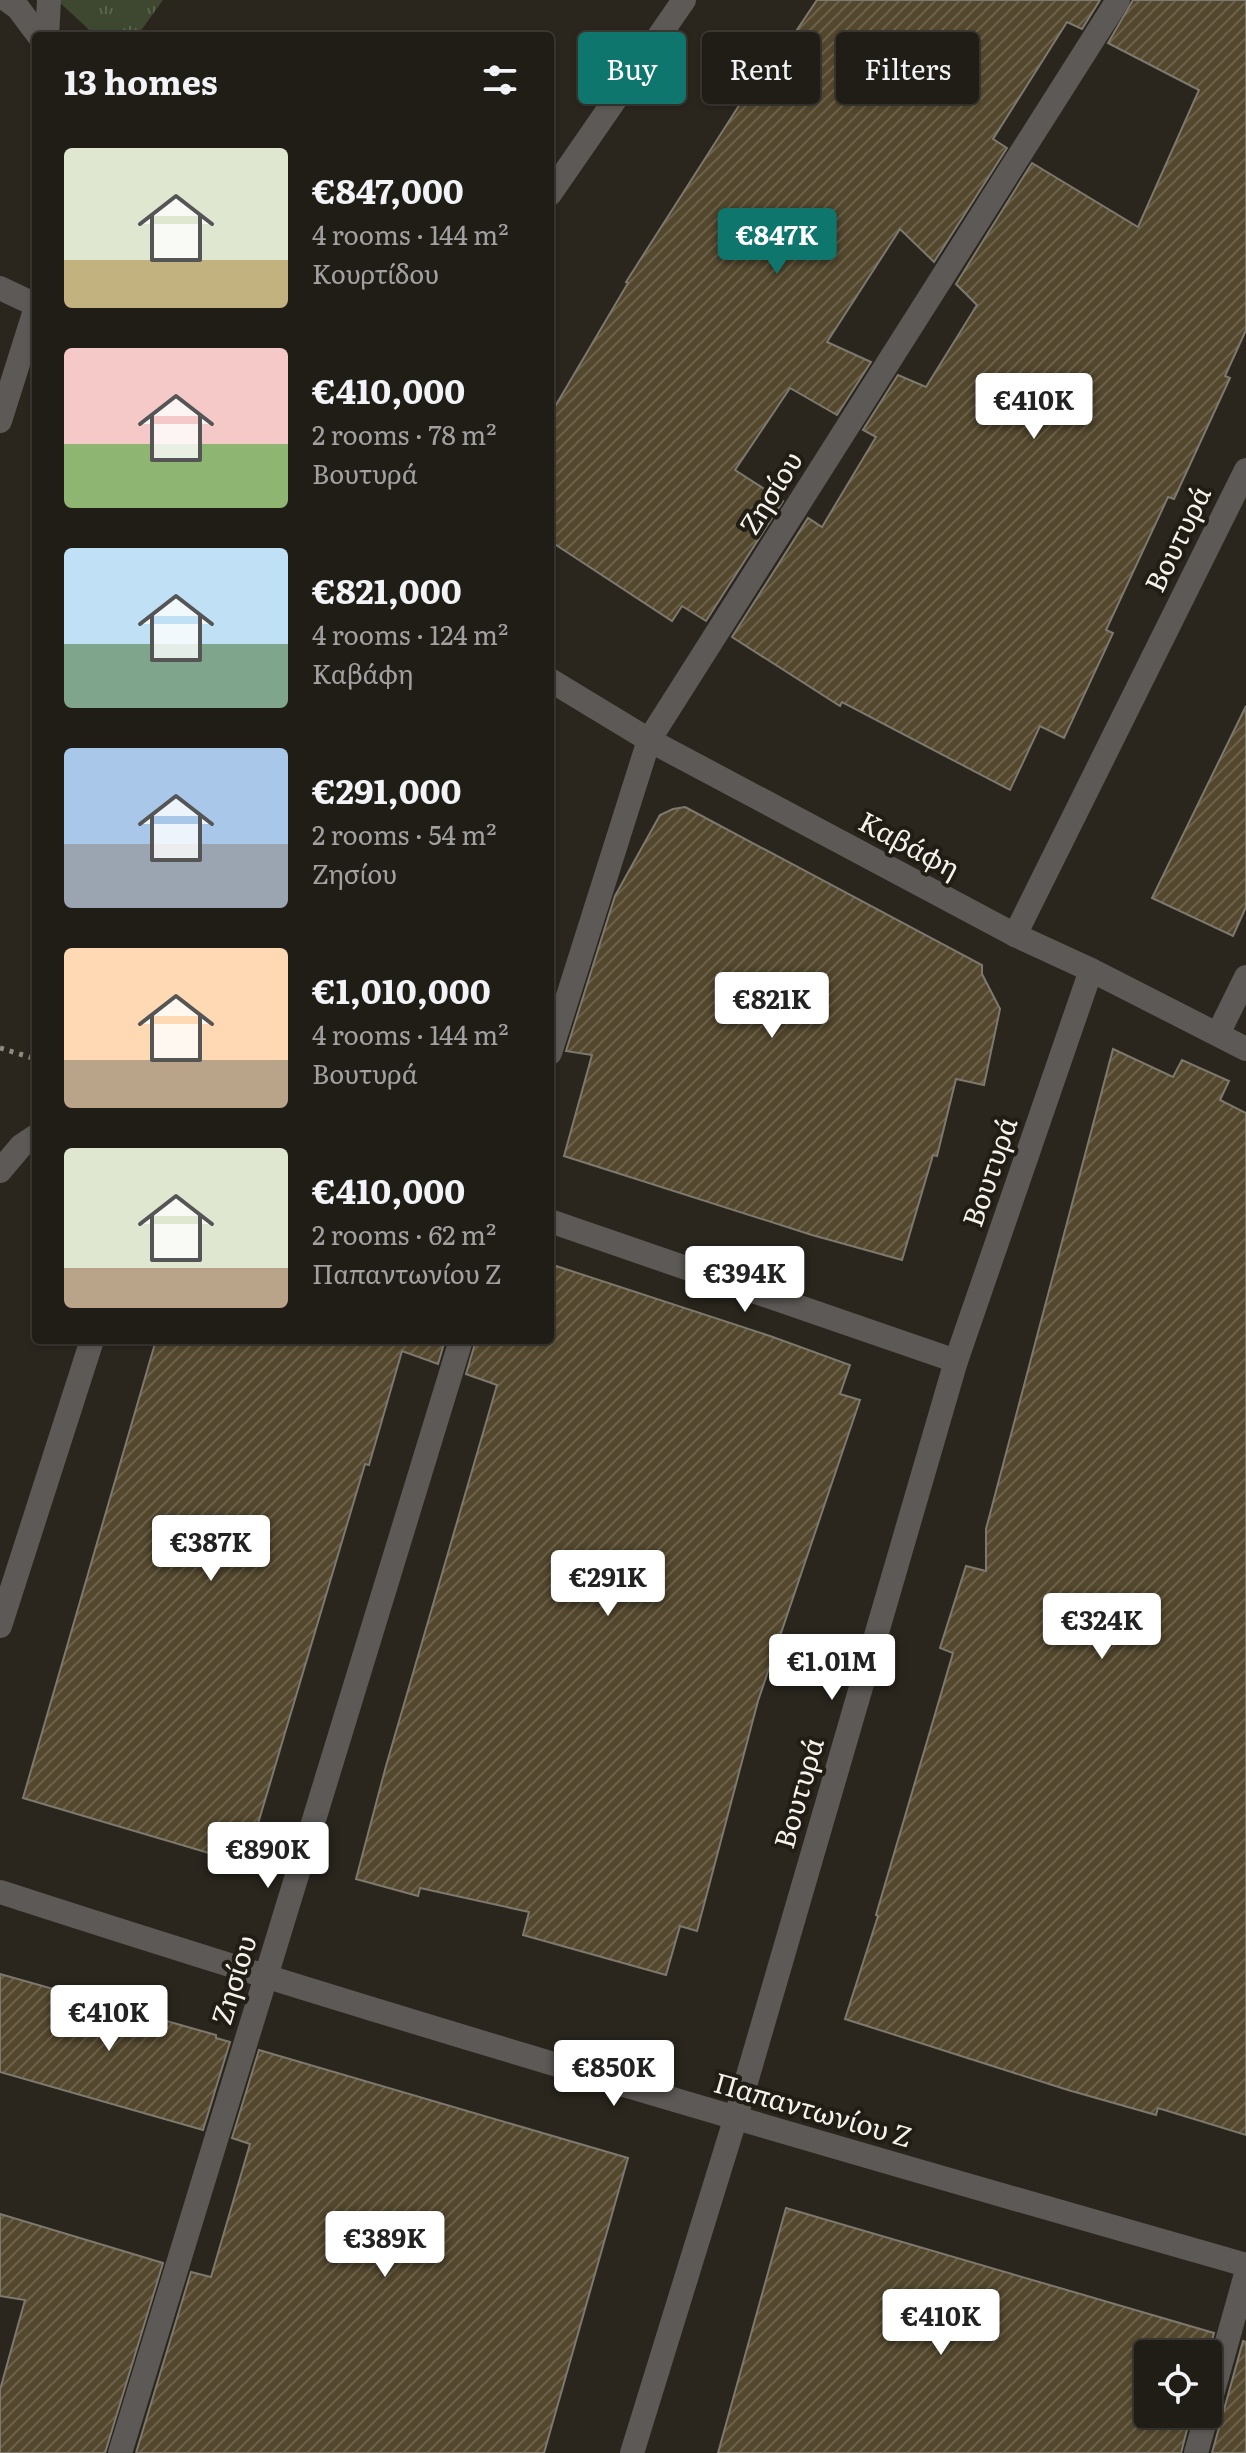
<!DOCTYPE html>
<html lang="en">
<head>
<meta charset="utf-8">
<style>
  :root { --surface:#201c16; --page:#28251f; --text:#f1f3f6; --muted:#a2a1a1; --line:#3d3a35; --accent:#0f766e }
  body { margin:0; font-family:Literata,serif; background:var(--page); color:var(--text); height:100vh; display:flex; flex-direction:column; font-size:30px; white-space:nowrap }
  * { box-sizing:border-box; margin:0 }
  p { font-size:26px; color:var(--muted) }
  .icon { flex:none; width:44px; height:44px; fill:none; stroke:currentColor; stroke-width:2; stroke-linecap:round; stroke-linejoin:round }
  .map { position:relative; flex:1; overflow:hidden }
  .panel { position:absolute; left:32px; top:32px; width:522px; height:1312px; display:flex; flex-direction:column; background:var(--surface); border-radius:8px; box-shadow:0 2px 6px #0004,0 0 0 2px var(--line) }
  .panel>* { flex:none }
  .banner { position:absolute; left:578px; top:32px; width:548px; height:72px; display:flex; gap:16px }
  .fabs { position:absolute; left:1134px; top:2340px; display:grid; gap:16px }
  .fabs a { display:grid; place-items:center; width:88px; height:88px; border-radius:8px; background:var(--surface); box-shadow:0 2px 6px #0004,0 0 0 2px var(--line); font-size:40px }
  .price { position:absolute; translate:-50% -68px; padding:0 18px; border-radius:8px; background:#fff; color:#222; font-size:26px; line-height:52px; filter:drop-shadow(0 2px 4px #0008) }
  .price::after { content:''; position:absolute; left:50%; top:48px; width:24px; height:18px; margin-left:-12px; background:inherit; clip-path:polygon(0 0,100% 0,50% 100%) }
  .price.active { background:var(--accent); color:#fff }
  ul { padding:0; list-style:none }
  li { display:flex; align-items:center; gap:24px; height:200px; padding:0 32px }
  li span { display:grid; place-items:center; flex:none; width:224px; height:160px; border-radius:8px; color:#555 }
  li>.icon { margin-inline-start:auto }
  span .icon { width:96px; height:96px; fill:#fffc; stroke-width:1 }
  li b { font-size:34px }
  h2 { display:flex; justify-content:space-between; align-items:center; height:96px; padding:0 32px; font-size:34px }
  .tag { padding:0 28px; border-radius:8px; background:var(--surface); box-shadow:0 2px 6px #0004,0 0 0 2px var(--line); font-size:28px; line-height:72px }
  .tag.active { background:var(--accent); color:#fff }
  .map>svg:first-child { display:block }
</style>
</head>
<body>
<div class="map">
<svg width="1246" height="2453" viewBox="0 0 1246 2453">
  <defs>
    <pattern id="park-tufts" width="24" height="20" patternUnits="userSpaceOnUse" patternTransform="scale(2)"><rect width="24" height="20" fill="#3e4831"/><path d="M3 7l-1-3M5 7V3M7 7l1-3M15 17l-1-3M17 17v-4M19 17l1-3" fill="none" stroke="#5a634f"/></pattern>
    <pattern id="building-hatch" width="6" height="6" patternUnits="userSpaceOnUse" patternTransform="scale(2)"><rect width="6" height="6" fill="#53472d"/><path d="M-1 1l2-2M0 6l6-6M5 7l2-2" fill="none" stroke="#6c624c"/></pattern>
  </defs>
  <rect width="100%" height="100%" fill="#2a261e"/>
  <!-- park -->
  <path fill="url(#park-tufts)" d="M 57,0 L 163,0 L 137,36 L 96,36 Z"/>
  <!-- building -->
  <g fill="url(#building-hatch)" stroke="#7d796f" stroke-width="2">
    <path d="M 817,0 L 1100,0 L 1082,29 L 1067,22 L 993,139 L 1007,148 L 934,262 L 900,229 L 827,342 L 871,362 L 837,415 L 790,388 L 735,470 L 783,501 L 706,621 L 682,606 L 672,621 L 550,541 L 550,415 L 628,283 L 626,282 L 772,54 L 778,58 Z"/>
    <path d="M 1133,0 L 1246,0 L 1246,330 L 1225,376 L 1230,378 L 1174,499 L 1168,497 L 1106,630 L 1113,633 L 1064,738 L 1040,726 L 1010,790 L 842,702 L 840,706 L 732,637 L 808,518 L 822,527 L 876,437 L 863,430 L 898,375 L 926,387 L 977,305 L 956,284 L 1032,163 L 1138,227 L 1199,90 L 1108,43 Z"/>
    <path d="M 1246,706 L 1246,907 L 1233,936 L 1152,898 Z"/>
    <path d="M 685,807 L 982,965 L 982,974 L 1000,1009 L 984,1085 L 956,1079 L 937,1156 L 933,1155 L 902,1260 L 812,1235 L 564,1156 L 592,1055 L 566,1051 L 615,896 L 660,815 L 673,809 Z"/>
    <path d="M 1113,1049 L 1173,1077 L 1182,1060 L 1229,1081 L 1220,1100 L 1246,1113 L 1246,2135 L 1158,2108 L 1156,2115 L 1068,2090 L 845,2019 L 878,1916 L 876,1915 L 953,1653 L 940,1648 L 966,1566 L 986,1571 L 986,1529 Z"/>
    <path d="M 550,1264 L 770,1336 L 850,1365 L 840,1394 L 860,1400 L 758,1701 L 697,1931 L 680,1926 L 666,1975 L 523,1935 L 529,1912 L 420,1888 L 418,1896 L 356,1879 L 386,1766 L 497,1385 L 466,1374 L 476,1340 L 550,1340 Z"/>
    <path d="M 156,1340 L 445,1340 L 438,1364 L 402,1351 L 369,1465 L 365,1464 L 246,1864 L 23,1798 Z"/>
    <path d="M 0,1974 L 216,2035 L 216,2038 L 230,2042 L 203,2130 L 0,2072 Z"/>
    <path d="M 259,2050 L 628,2158 L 544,2453 L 136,2453 L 191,2272 L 211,2277 L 250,2144 L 232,2138 Z"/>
    <path d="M 786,2208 L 1214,2333 L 1208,2354 L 1148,2354 L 1148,2414 L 1191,2414 L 1181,2453 L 718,2453 Z"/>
    <path d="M 0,2214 L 163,2263 L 105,2453 L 0,2453 L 0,2390 L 25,2300 L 0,2296 Z"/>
    <path d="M 1243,2341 L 1246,2342 L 1246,2453 L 1212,2453 Z"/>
  </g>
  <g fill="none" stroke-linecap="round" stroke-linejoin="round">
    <!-- path -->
    <path stroke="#8d8a83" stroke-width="5" stroke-dasharray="4 6" stroke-linecap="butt" d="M 0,1048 L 36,1059"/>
    <!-- minor -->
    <g stroke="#5d5956" stroke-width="24">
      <path d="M 7,0 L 18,8 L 39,36"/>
      <path d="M 47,36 L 49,0"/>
      <path d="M 550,194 L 684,0"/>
      <path d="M 0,288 L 36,305"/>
      <path d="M 0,421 L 36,307"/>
      <path d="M 550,680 L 649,740 L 1015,935 L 1091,970 L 1246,1049"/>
      <path d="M 1015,935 L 1246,470"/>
      <path d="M 1218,1034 L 1246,977"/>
      <path d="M 550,1053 L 649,740 L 1118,0"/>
      <path d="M 0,1171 L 21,1146 L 36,1136"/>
      <path d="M 550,1221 L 956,1361"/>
      <path d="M 0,1626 L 92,1340"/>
      <path d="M 0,1892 C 413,2026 829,2146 1246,2265"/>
      <path d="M 1208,2409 L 1246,2274"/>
      <path d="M 120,2453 L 461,1340"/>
      <path d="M 632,2453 L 735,2120 L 956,1361 L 1091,970"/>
      <path d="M 1196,2453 L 1207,2414"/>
    </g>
  </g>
  <g text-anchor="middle" stroke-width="8" stroke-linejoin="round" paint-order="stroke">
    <!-- street labels -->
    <g font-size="28" fill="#f4f2ec" stroke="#211d15">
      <text transform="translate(771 493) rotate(-58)" y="10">Ζησίου</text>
      <text transform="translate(1178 539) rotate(-64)" y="10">Βουτυρά</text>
      <text transform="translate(909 845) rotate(28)" y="10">Καβάφη</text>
      <text transform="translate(990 1172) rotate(-71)" y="10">Βουτυρά</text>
      <text transform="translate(799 1793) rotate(-74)" y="10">Βουτυρά</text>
      <text transform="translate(234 1980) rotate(-73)" y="10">Ζησίου</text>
      <text transform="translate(813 2110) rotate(16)" y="10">Παπαντωνίου Ζ</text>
    </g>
  </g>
</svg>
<div class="fabs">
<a><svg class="icon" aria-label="locate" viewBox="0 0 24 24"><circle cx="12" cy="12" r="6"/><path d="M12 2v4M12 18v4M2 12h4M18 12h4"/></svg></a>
</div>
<b class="price active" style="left:777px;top:276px">€847K</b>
<b class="price" style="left:1034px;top:441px">€410K</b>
<b class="price" style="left:772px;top:1040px">€821K</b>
<b class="price" style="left:745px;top:1314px">€394K</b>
<b class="price" style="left:211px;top:1583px">€387K</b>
<b class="price" style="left:608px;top:1618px">€291K</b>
<b class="price" style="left:1102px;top:1661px">€324K</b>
<b class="price" style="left:832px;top:1702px">€1.01M</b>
<b class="price" style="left:268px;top:1890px">€890K</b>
<b class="price" style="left:109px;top:2053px">€410K</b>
<b class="price" style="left:614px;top:2108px">€850K</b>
<b class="price" style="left:385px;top:2279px">€389K</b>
<b class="price" style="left:941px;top:2357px">€410K</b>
<div class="banner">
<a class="tag active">Buy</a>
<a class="tag">Rent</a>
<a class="tag">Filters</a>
</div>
<section class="panel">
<h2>13 homes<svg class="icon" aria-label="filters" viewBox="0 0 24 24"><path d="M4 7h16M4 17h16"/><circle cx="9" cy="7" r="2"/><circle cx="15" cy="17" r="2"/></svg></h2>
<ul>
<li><span style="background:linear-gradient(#dfe7d0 70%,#c2b280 0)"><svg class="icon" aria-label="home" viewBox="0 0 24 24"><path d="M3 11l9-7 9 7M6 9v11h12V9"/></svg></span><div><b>€847,000</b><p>4 rooms · 144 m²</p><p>Κουρτίδου</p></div></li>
<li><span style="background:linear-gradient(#f6c9c9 60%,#8fb573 0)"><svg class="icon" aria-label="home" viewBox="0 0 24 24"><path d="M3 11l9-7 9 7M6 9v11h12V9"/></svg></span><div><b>€410,000</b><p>2 rooms · 78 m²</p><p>Βουτυρά</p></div></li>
<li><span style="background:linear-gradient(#bfe0f5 60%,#7fa58c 0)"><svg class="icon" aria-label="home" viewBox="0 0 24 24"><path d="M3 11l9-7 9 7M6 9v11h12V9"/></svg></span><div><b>€821,000</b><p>4 rooms · 124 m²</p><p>Καβάφη</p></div></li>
<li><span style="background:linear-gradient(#a9c7e8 60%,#9aa5b1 0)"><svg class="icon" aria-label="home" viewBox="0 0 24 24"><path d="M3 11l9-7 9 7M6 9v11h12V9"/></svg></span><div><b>€291,000</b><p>2 rooms · 54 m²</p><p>Ζησίου</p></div></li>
<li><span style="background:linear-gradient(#ffd9b3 70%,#b9a48a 0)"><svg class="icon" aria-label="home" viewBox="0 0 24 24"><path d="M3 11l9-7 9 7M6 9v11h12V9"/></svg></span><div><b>€1,010,000</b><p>4 rooms · 144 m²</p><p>Βουτυρά</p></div></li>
<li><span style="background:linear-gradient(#dfe7d0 75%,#b9a48a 0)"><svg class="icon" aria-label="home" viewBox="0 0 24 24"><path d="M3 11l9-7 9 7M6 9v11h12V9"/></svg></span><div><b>€410,000</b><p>2 rooms · 62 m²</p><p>Παπαντωνίου Ζ</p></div></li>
</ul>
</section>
</div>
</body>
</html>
